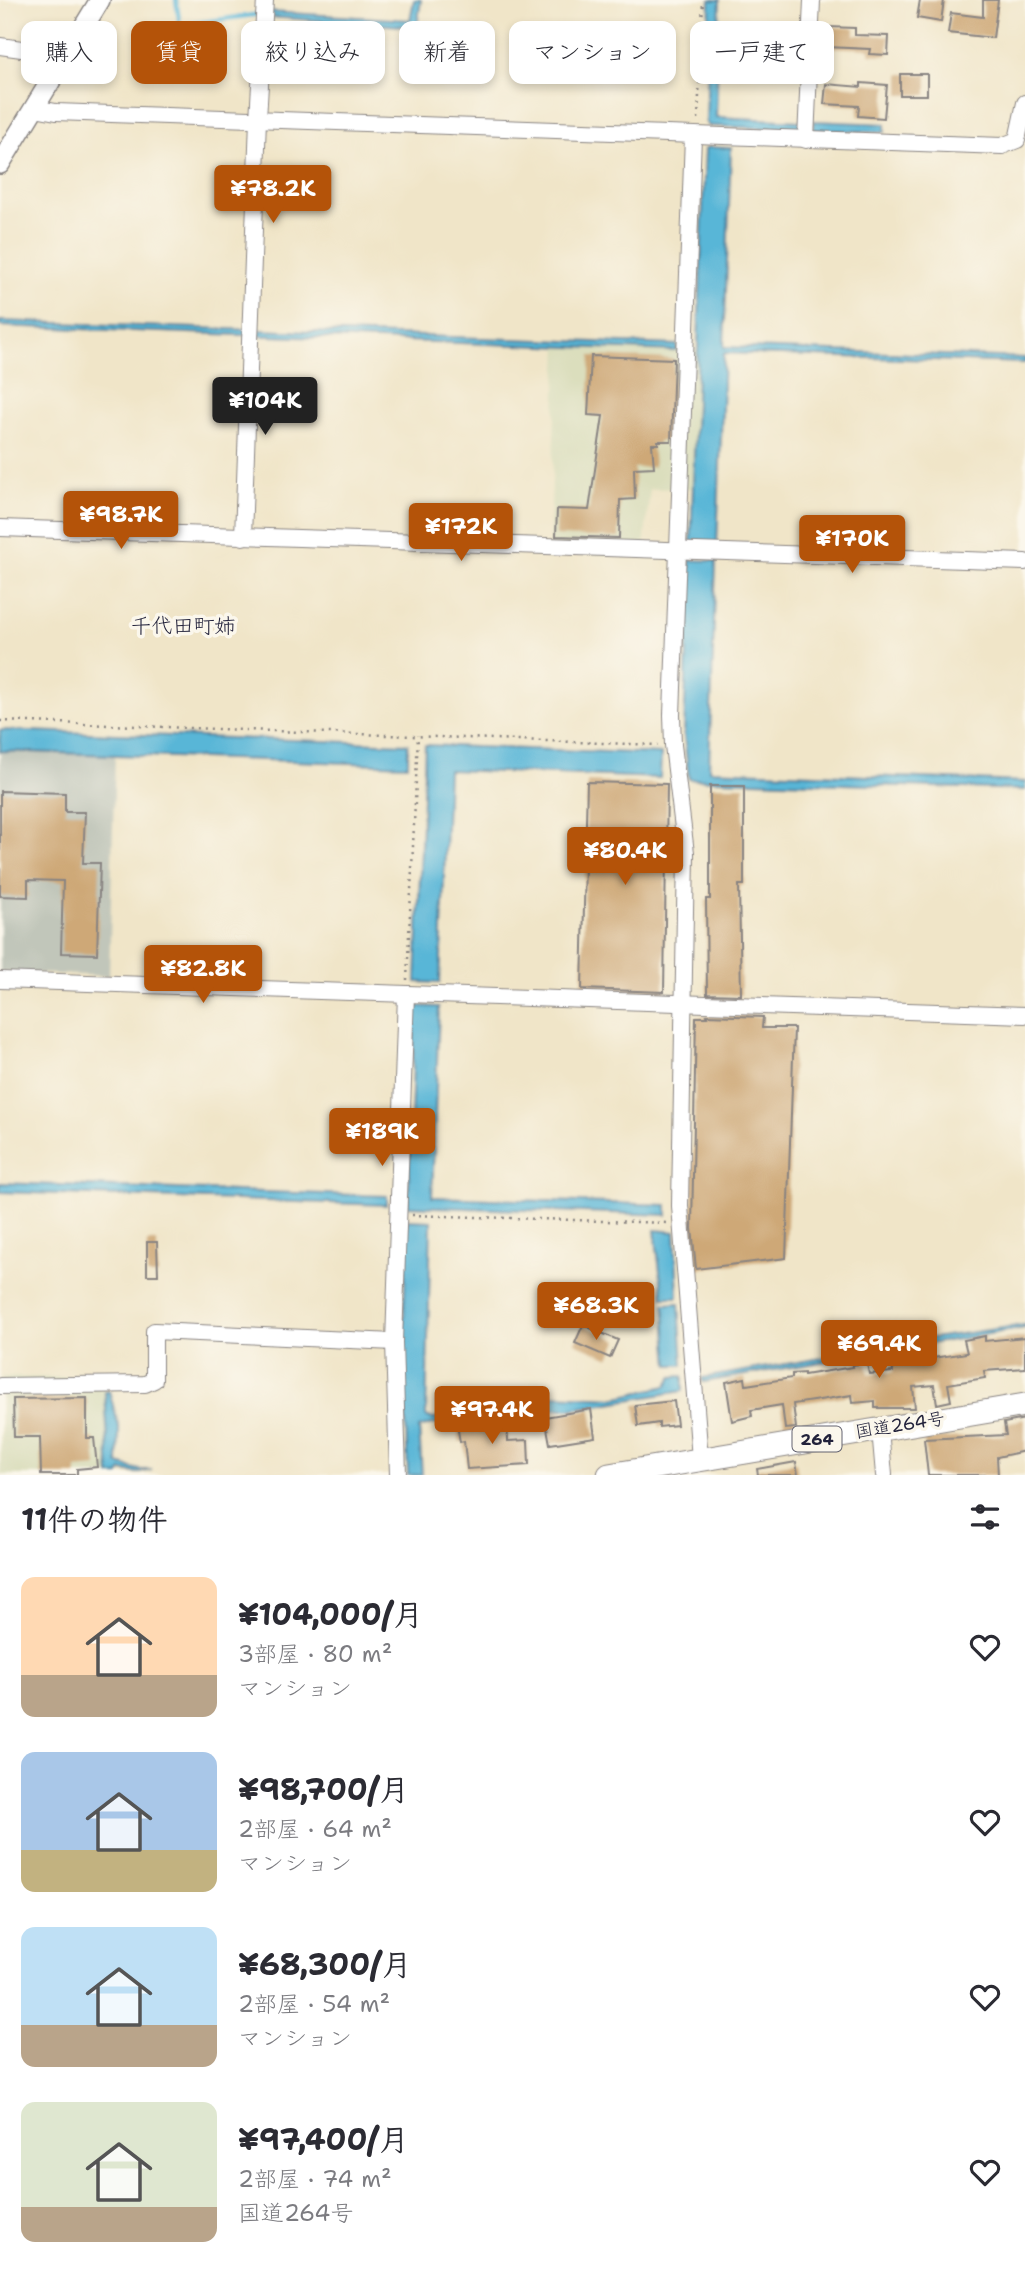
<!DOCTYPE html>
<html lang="ja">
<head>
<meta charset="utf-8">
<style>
  :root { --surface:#fff; --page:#f7f7f7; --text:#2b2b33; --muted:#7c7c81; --accent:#b45309 }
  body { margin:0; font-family:"Shantell Sans","Klee One",sans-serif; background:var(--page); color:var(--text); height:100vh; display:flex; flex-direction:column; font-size:26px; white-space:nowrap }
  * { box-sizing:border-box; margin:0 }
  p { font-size:23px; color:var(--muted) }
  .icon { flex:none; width:38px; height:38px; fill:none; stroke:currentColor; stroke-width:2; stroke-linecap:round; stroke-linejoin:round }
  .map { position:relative; height:1475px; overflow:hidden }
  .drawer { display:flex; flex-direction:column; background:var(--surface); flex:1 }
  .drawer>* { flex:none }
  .banner { position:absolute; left:21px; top:21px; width:984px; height:63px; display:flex; gap:14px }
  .price { position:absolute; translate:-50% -60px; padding:0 16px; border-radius:7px; background:var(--accent); color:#fff; font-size:23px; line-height:46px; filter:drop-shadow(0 2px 4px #0008) }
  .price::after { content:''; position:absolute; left:50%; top:42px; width:21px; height:16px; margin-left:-10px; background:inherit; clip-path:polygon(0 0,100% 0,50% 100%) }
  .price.active { background:#222; color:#fff }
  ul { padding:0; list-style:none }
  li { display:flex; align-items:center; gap:21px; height:175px; padding:0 21px }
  li span { display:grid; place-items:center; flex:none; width:196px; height:140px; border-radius:14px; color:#555 }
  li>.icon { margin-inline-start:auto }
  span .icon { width:84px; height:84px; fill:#fffc; stroke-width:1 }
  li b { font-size:30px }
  h2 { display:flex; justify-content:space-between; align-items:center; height:84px; padding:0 21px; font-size:30px }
  .tag { padding:0 24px; border-radius:14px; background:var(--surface); box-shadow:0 4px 10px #0003; font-size:24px; line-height:63px }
  .tag.active { background:var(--accent); color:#fff }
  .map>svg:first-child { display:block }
</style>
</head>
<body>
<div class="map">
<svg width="1025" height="1475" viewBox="0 0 1025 1475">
  <rect width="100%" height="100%" fill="#fbf7ec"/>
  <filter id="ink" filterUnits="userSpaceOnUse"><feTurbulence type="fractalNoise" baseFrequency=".0143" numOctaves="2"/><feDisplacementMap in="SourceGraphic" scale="14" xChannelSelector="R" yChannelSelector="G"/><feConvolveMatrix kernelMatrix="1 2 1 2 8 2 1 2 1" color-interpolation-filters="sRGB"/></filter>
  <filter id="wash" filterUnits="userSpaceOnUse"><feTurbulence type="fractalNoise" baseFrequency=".00686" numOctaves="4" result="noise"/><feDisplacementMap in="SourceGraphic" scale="28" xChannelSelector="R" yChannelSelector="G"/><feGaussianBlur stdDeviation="1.57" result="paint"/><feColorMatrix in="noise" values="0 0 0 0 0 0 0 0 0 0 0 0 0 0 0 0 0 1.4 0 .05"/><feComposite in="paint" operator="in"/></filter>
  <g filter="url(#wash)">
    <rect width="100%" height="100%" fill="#f0e5c8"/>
    <!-- built -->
    <g fill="#dbdebd">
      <path d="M 558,346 L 705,351 L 699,488 L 650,489 L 643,556 L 549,553 Z"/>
      <path d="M 2,1377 L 105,1377 L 112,1475 L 0,1475 Z"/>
    </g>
    <!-- industrial -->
    <path fill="#c1c6ba" d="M 0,747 L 115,751 L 109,976 L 0,972 Z"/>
    <!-- water -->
    <g fill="#59b6d7" stroke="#3e6c89" stroke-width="2">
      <path d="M 414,0 L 421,0 L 417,27 L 269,17 L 271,12 L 410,20 Z"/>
      <path d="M 710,0 L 720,0 L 716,117 L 800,121 L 800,129 L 709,126 L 706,123 Z"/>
      <path d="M 814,121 L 885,124 L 885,132 L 814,130 Z"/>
      <path d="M 708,147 L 731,148 L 724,347 L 1025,358 L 1025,363 L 724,353 L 717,545 L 691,544 L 705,149 Z"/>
      <path d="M 0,321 L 677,345 L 677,351 L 0,326 Z"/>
      <path d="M 690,560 L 716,561 L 709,770 L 1025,782 L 1025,790 L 689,779 L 684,735 Z"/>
      <path d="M 0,730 L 408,744 L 408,765 L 0,751 Z"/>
      <path d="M 425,745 L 661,754 L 660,778 L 448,770 L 440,983 L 416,982 Z"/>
      <path d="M 415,1006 L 439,1007 L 432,1197 L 667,1205 L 667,1215 L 408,1206 Z"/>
      <path d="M 0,1183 L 387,1196 L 387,1205 L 0,1192 Z"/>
      <path d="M 407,1220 L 431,1221 L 426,1416 L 433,1419 L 544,1404 L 553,1395 L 614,1398 L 666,1386 L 672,1377 L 683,1376 L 683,1391 L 572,1409 L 551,1409 L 433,1424 L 419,1428 L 422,1475 L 408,1475 L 403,1349 Z"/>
      <path d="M 655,1230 L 675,1232 L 678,1297 L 663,1297 Z"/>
      <path d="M 679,1303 L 683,1365 L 669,1365 L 664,1304 Z"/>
      <path d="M 1025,1325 L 1025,1328 L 703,1382 L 702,1378 L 876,1349 L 897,1343 Z"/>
      <path d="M 109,1391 L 119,1427 L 118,1464 L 139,1470 L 152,1470 L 139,1473 L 122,1471 L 119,1475 L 110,1475 L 105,1392 Z"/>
    </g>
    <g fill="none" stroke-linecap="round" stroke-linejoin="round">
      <!-- stream -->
      <path stroke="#59b6d7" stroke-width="4.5" d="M 176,0 L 180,25 L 261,14"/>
    </g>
    <g id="blocks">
      <!-- building -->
      <g fill="#cea877">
        <path d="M 920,0 L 944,0 L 941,22 L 917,18 Z"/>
        <path d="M 983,0 L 998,0 L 993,38 L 948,33 L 951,13 L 983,17 Z"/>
        <path d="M 828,27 L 855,28 L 855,35 L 889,36 L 888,55 L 869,54 L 870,49 L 827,47 Z"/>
        <rect x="900" y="74" width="27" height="21"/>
        <path d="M 861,83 L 887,85 L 884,118 L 858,116 L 859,106 L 824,104 L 826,84 L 861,87 Z"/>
        <path d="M 591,356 L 674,359 L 671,441 L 658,441 L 658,444 L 652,444 L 654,467 L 634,468 L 635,499 L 620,500 L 619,538 L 556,536 L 557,509 L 589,510 L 603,416 L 588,415 Z"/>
        <path d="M 587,782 L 667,784 L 664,992 L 582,989 Z"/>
        <path d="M 710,786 L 744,786 L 744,885 L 739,885 L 741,995 L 707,994 L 706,899 L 710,899 Z"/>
        <path d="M 0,791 L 65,793 L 65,812 L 85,812 L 83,863 L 100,863 L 97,954 L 61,953 L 63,881 L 28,880 L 28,897 L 0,896 Z"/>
        <path d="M 707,1015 L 763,1017 L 762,1028 L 794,1028 L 786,1258 L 696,1269 L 692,1228 L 696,1017 L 708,1017 Z"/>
        <path d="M 147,1242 L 157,1242 L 158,1275 L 147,1275 Z"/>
        <path d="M 583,1325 L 618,1340 L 610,1358 L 575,1343 Z"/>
        <path d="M 985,1336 L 985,1341 L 1025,1337 L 1025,1368 L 984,1371 L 985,1378 L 948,1384 L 951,1401 L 937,1404 L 934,1385 L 913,1387 L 915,1408 L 875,1408 L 875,1401 L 853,1403 L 852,1395 L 793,1404 L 796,1428 L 785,1429 L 782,1405 L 751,1410 L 752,1416 L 732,1421 L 726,1382 L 745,1378 L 746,1385 L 792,1378 L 792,1374 L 804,1373 L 804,1375 L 853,1367 L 852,1365 L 867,1363 L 869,1374 L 893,1372 L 892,1357 L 920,1354 L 919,1360 L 967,1353 L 964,1340 Z"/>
        <path d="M 87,1398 L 87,1438 L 94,1438 L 97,1467 L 77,1469 L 77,1475 L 41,1475 L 40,1437 L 14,1437 L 13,1399 Z"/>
        <path d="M 674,1401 L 677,1425 L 659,1427 L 659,1423 L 638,1426 L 635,1405 Z"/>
        <path d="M 591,1409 L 595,1437 L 550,1444 L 545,1417 Z"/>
        <path d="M 1025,1419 L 1025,1451 L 997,1457 L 998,1475 L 928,1475 L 924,1439 L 1006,1435 L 1004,1423 Z"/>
        <path d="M 479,1421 L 480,1425 L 507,1423 L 508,1441 L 528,1440 L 529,1465 L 467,1469 L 464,1441 L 460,1442 L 457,1425 Z"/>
        <path d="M 796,1462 L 798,1475 L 758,1475 L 757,1469 Z"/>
      </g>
    </g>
  </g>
  <g filter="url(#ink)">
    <use href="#blocks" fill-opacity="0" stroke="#898482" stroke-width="2"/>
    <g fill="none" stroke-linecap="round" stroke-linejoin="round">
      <!-- minor casing -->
      <g stroke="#898482" stroke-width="18">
        <g id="minor">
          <path d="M 0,46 L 65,55"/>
          <path d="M 35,108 L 56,112 L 1002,146 L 1017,140 L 1025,103"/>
          <path d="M 693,136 L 672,715 L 673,745 L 686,853 L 680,1206 L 700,1459"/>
          <path d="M 806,140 L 812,0"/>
          <path d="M 0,528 L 1025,562"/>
          <path d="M 243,537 L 258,119 L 265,0"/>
          <path d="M 0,980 L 1025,1015"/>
          <path d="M 0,1386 L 145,1384 L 154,1380 L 154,1331 L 394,1342"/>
          <path d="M 880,1429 L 884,1475"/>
          <path d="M 398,1475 L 394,1342 L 406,994"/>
        </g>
      </g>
      <!-- major casing -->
      <g stroke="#898482" stroke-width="22">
        <path id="major" d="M 0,164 L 100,0"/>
      </g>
      <!-- highway casing -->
      <g stroke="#898482" stroke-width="25">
        <path id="highway" d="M 609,1475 L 1025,1405"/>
      </g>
      <!-- path -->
      <g stroke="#898482" stroke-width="2.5" stroke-dasharray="2 5" stroke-linecap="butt">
        <path d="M 698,119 L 703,0"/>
        <path d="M 0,721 L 658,745"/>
        <path d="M 407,980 L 418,735"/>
        <path d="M 412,1215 L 668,1223"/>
      </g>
      <!-- minor -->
      <use href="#minor" stroke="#fff" stroke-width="16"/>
      <!-- major -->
      <use href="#major" stroke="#fff" stroke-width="19"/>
      <!-- highway -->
      <use href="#highway" stroke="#fff" stroke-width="23"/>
    </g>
  </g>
  <g text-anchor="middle" stroke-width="7" stroke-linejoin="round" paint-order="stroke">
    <!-- shield labels -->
    <rect fill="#fbf7ec" stroke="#636270" stroke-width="2" x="792.5" y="1426.5" width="49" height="25" rx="5"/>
    <g font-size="16" font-weight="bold" fill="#22223b">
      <text x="817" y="1445">264</text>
    </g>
    <!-- street labels -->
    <g font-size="18" fill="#22223b" stroke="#fbf7ec">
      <text transform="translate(900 1425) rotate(-9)" y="6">国道264号</text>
    </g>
    <!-- quarter labels -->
    <g font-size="21" fill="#22223b" stroke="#fbf7ec">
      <text x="183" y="633">千代田町姉</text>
    </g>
  </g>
</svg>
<b class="price" style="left:273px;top:225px">¥78.2K</b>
<b class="price active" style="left:265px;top:437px">¥104K</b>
<b class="price" style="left:121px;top:551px">¥98.7K</b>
<b class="price" style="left:461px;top:563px">¥172K</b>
<b class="price" style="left:852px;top:575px">¥170K</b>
<b class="price" style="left:625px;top:887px">¥80.4K</b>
<b class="price" style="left:203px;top:1005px">¥82.8K</b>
<b class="price" style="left:382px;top:1168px">¥189K</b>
<b class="price" style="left:596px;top:1342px">¥68.3K</b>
<b class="price" style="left:879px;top:1380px">¥69.4K</b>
<b class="price" style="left:492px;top:1446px">¥97.4K</b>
<div class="banner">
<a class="tag">購入</a>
<a class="tag active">賃貸</a>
<a class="tag">絞り込み</a>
<a class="tag">新着</a>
<a class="tag">マンション</a>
<a class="tag">一戸建て</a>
</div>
</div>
<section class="drawer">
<h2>11件の物件<svg class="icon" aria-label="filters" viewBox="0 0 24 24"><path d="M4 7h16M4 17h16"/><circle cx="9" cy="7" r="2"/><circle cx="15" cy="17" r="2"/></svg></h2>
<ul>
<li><span style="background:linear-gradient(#ffd9b3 70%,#b9a48a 0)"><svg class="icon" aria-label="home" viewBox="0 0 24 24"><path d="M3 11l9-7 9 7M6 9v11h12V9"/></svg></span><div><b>¥104,000/月</b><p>3部屋 · 80 m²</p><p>マンション</p></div><svg class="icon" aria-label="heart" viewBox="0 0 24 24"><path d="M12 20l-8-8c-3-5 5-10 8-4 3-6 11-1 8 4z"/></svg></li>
<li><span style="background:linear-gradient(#a9c7e8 70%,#c2b280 0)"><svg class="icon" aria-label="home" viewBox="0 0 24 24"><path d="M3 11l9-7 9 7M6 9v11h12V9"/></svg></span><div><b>¥98,700/月</b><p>2部屋 · 64 m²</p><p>マンション</p></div><svg class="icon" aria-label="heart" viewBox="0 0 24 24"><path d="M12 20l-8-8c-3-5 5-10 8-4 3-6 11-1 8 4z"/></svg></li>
<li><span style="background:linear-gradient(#bfe0f5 70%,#b9a48a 0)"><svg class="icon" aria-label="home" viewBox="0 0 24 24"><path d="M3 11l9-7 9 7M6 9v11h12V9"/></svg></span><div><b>¥68,300/月</b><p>2部屋 · 54 m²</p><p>マンション</p></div><svg class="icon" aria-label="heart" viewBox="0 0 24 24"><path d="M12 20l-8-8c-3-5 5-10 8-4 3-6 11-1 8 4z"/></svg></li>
<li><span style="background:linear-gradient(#dfe7d0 75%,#b9a48a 0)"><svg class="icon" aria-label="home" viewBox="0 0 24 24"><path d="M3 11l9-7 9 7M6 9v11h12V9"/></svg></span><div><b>¥97,400/月</b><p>2部屋 · 74 m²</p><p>国道264号</p></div><svg class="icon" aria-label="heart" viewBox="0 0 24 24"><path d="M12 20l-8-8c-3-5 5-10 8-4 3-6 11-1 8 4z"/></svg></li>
</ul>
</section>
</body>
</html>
